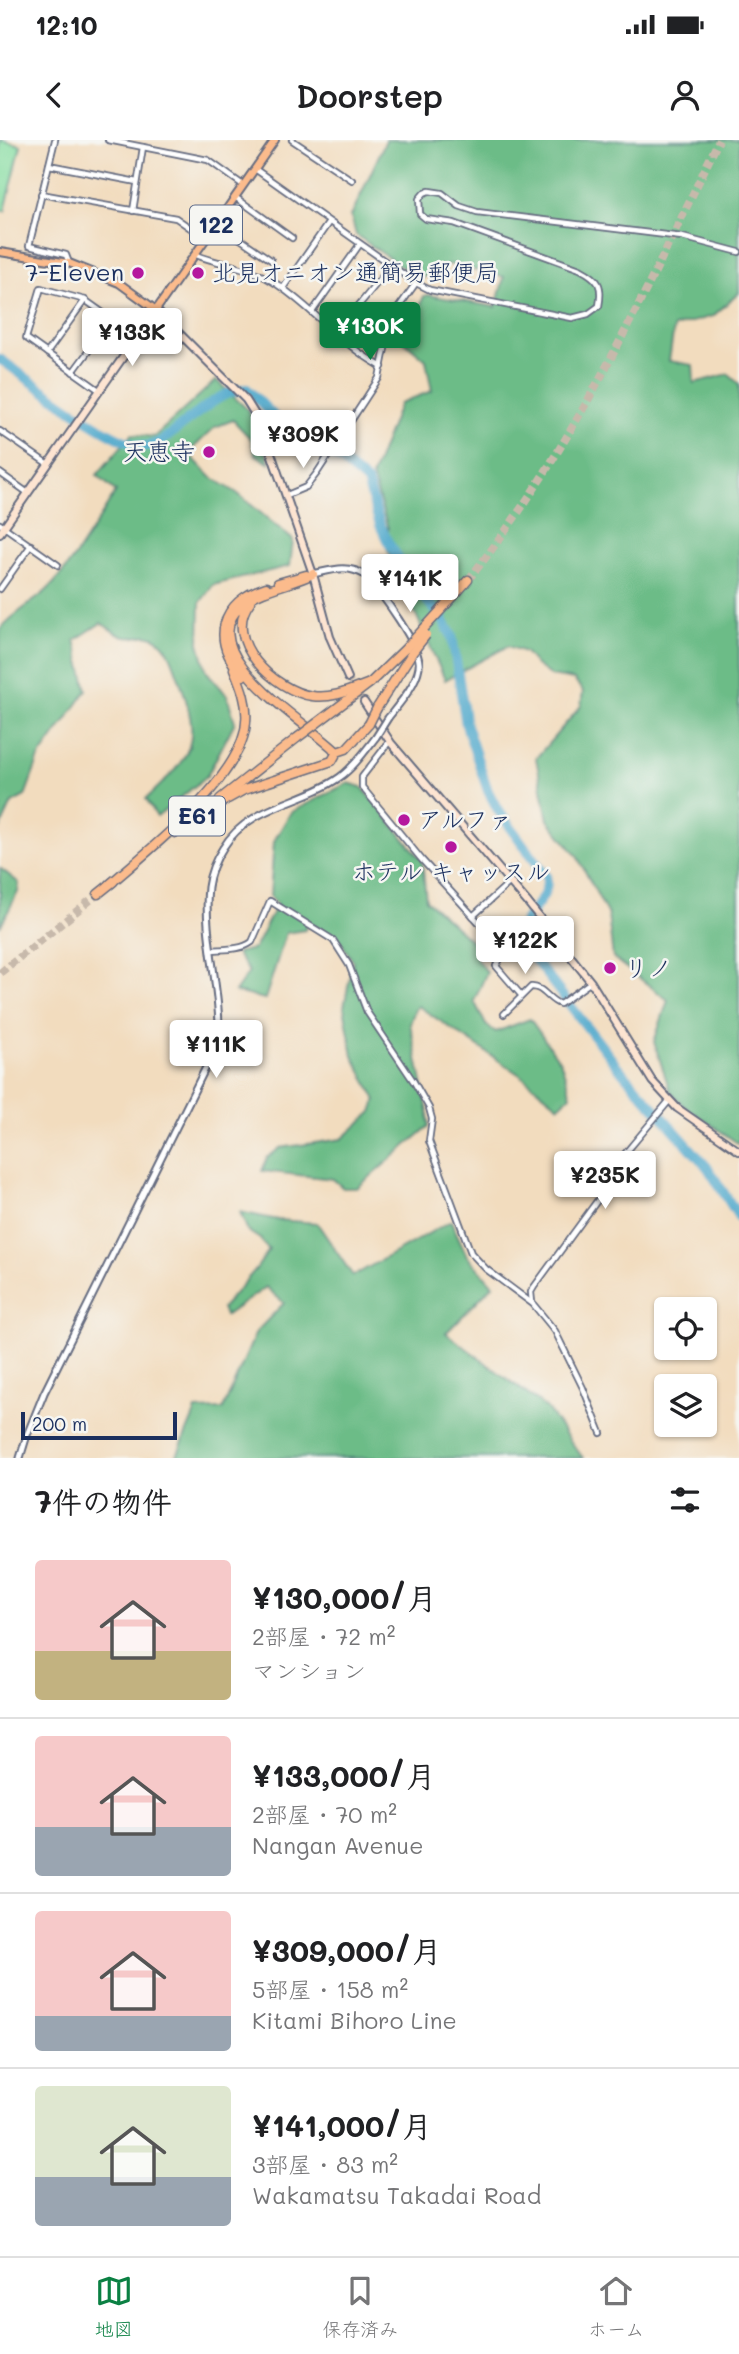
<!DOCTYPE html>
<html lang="ja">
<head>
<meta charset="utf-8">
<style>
  :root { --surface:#fff; --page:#f6f6f6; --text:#202124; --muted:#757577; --line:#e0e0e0; --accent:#0b8043 }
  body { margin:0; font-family:Mali,"Klee One",sans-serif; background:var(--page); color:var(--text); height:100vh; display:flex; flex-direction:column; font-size:26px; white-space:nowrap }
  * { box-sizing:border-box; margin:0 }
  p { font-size:23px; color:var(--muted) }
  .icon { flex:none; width:38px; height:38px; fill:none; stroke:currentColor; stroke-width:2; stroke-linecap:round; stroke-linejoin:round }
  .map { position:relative; height:1318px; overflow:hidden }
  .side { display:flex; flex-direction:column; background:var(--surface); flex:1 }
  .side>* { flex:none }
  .tools { position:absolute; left:654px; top:1157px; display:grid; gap:14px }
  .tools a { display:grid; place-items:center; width:63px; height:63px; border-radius:7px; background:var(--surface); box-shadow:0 2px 5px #0004; font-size:35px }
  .scale { position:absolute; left:21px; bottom:18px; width:156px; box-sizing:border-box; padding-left:7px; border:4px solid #1b2f5e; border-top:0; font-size:19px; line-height:24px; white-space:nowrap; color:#1b2f5e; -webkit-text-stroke:5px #f6f6f2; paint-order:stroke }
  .price { position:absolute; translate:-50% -60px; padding:0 16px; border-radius:7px; background:#fff; color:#222; font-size:23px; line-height:46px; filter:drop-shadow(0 2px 4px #0008) }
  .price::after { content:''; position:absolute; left:50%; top:42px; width:21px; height:16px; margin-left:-10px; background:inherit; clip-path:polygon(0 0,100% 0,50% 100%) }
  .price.current { background:var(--accent); color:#fff }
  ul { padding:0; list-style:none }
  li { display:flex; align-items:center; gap:21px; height:175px; padding:0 35px }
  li+li { border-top:2px solid var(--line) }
  li span { display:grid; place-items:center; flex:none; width:196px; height:140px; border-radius:7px; color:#555 }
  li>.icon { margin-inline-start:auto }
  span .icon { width:84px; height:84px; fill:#fffc; stroke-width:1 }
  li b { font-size:30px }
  h2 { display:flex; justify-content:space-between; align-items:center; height:84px; padding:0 35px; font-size:30px }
  .status { display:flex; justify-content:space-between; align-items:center; height:49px; padding:0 35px; background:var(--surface); direction:ltr }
  .status svg { height:19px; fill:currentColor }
  header { display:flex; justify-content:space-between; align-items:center; height:91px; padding:0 35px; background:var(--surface); font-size:32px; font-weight:600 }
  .menu { display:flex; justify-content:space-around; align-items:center; height:98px; border-top:2px solid var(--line); background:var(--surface); font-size:19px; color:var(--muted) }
  .menu a { display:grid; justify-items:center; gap:4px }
  .menu .current { color:var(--accent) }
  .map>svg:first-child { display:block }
</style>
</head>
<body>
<div class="status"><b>12:10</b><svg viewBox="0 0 49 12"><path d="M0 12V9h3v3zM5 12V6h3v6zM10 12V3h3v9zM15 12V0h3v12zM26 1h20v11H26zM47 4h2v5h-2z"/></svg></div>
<header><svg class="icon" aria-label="back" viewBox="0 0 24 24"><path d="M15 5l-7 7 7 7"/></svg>Doorstep<svg class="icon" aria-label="person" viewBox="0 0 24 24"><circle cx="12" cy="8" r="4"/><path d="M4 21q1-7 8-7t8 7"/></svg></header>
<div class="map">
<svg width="739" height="1318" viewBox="0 0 739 1318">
  <rect width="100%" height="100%" fill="#f6f6f2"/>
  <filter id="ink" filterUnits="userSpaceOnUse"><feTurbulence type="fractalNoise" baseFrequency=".0143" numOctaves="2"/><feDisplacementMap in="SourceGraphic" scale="14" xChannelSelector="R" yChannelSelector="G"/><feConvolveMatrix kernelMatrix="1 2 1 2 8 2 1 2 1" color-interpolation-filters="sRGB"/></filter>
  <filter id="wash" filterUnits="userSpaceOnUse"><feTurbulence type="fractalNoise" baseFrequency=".00686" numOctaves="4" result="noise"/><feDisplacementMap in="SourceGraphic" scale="28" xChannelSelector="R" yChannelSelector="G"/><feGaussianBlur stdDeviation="1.57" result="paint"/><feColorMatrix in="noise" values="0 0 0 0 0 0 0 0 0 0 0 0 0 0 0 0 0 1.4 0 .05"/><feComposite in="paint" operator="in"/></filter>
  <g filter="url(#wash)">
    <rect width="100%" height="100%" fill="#f2dcbe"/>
    <!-- green -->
    <path fill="#86dda1" stroke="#508680" stroke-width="2" d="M 0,0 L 21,5 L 5,71 L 0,70 Z"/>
    <!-- forest -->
    <g fill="#6cbc87" stroke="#447672" stroke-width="2">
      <path d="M 386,0 L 739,0 L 739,153 L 713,176 L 674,187 L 669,221 L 693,225 L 694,243 L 728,234 L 739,244 L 739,1004 L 684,966 L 670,951 L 654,902 L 668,860 L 613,818 L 608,775 L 577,716 L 548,680 L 536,618 L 581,566 L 583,551 L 574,540 L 551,536 L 536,525 L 525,512 L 508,506 L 445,540 L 387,409 L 388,388 L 372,336 L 400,263 L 432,251 L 426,220 L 404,201 L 424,156 L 428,155 L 496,167 L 504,137 L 448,124 L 419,139 L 356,95 L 351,76 Z"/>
      <path d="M 216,240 L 247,269 L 262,299 L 270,324 L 255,314 L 251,299 L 233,280 L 215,287 L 188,313 L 211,337 L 237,353 L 293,400 L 290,426 L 213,445 L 200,463 L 199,503 L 207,532 L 227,555 L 235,582 L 207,636 L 157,677 L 146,659 C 193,614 202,605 180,541 C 175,529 171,511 161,502 C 147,489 139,500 125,497 C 118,496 108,487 101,483 L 75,500 L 87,550 L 39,618 L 25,656 L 12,663 L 0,689 L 0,489 C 14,473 31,464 46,451 C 72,427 96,382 116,352 L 97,335 L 132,294 L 154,297 Z"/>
      <path d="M 348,643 L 362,647 L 422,720 L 426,760 L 478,807 L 477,820 L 487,832 L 474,861 L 486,885 L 496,892 L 530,879 L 561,923 L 571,955 L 559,966 L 520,935 L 418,866 L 415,869 L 410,884 L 428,972 L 429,986 L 357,1048 L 343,1048 L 333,1039 L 262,1031 L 267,1018 L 280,1008 L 342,999 L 372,972 L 376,960 L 353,916 L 344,867 L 353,821 L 339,799 L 307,782 L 305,790 L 286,793 L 265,859 L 235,852 L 249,832 L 236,813 L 254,809 L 277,764 L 270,756 L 274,701 L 291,672 Z"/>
      <path d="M 0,728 L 19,743 L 18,752 L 0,787 Z"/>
      <path d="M 240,1072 L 278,1080 L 317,1083 L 353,1136 L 451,1081 L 467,1116 L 493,1145 L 446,1193 L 546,1268 L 583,1318 L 176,1318 L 196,1270 L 223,1269 L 256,1192 L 284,1163 L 266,1147 L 225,1176 L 222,1168 L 256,1129 L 269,1110 L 260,1099 L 248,1091 Z"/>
    </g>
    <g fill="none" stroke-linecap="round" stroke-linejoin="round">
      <!-- river -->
      <path stroke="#4ea7cb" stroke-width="10" d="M 0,219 C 26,237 118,309 146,306 C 161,305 175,290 187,281 C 203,269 225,249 247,249 L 289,291 L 342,321 L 367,342 L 380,385 L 388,402 L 422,455 L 442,478 L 452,496 L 466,585 L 488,651 L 498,670 L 546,736 C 553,763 515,774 522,803 L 617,926 L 708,1028 L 739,1077"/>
    </g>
  </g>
  <g filter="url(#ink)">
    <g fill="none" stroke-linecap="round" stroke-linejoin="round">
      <!-- secondary-tunnel -->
      <path stroke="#c7b9ab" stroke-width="6" stroke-dasharray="6 3" stroke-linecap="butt" d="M 348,538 L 364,562"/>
      <!-- motorway-tunnel -->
      <g stroke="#c7b9ab" stroke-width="8" stroke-dasharray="8 4" stroke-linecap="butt">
        <path d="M 468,440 C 576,306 644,154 719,0"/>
        <path d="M 0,833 L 98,754"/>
      </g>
      <!-- minor casing -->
      <g stroke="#666c80" stroke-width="8">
        <g id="minor">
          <path d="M 55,0 L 29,106 L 66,115 L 69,123"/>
          <path d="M 108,0 L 208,20 L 243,45"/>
          <path d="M 292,0 L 352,40"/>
          <path d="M 49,25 L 137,42"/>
          <path d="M 255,29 L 416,143 L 430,150 L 572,178 L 588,174 L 599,166 C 603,145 599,139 580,129 L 454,83 L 426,79 L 420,74 L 419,59 L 424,53 L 429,51 L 442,53 L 459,66 L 477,72 L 682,97 L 739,112"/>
          <path d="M 41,54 L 176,78 L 206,99"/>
          <path d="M 235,57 L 292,98"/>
          <path d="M 133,71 L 143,7"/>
          <path d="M 217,83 L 271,120"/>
          <path d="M 196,115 C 221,125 248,126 272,141 C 301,159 324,185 351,206 C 360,214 372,221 382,227"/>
          <path d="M 283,148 L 329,82"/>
          <path d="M 312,172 L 360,104"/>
          <path d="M 336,193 L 391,126"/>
          <path d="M 47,213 L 85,160"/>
          <path d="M 73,232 L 112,179"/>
          <path d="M 99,250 L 26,198 L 41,148 L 85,160 L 137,197"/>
          <path d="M 0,291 L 48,324"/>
          <path d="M 0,333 L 28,353"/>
          <path d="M 287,355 L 306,347 L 317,333 L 379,238 L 390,184 L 396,171 L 416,143"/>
          <path d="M 0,384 L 58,425"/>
          <path d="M 0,449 L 31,405"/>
          <path d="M 389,602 L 362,637 L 362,647 L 422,720 L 505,811 L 496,826 L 521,855"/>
          <path d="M 473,776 L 510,742"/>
          <path d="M 212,810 C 226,809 241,810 252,802 L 270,761 L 333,800 L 349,825 L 367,872 L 414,942 L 429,968 L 432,979 L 429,1001 L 471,1113 L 486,1129 L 533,1164 L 555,1191 L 583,1248 L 601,1293"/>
          <path d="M 504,874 L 531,847 C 543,846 549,861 560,864 L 591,842"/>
          <path d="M 532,1162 L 531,1152 L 534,1147 L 616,1035 L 623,1016 L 669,961"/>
        </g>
      </g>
      <!-- tertiary casing -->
      <g stroke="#666c80" stroke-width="9">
        <g id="tertiary">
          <path d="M 313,434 C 332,430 347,424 365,435 C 379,450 423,508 419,527 C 416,545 399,564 388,578"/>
          <path d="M 20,1318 L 27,1295 L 44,1253 L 219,901 C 221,850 203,795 208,747 C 210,732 215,720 223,708 C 249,665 302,664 340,637 C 354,627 365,611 376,597"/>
        </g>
      </g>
      <!-- secondary casing -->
      <g stroke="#666c80" stroke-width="10">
        <g id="secondary">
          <path d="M 0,393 L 156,170 L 246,260 L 261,284 L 313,434 L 330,497 L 348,538"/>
          <path d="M 364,562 L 391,603 L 528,763 L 591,842 L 652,941 L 677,968 L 739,1011"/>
        </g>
      </g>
      <!-- primary casing -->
      <g stroke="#666c80" stroke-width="10">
        <path id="primary" d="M 0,112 L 69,123 L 119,143 L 156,170 L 275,0"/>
      </g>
      <!-- motorway casing -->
      <g stroke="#666c80" stroke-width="11">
        <g id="motorway">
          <path d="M 278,443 L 306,435"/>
          <path d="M 454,456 L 468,440"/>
          <path d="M 250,462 C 221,500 275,551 312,556 C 332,559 351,550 370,543"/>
          <path d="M 243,536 C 210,500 220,462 266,447"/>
          <path d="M 377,568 L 412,513"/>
          <path d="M 317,583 L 370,543 L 406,508"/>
          <path d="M 334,610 L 337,612 L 346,609 L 369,584"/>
          <path d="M 220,659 L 297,598"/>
          <path d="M 197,676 L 244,650 L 332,621 L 337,612 C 310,584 185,512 244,463 C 262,448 291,445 313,434"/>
          <path d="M 175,693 L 201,673"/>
          <path d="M 110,744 C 150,709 243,637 246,582 C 248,563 241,546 234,529"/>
          <path d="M 98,754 L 113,742"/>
        </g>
      </g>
      <!-- minor -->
      <use href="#minor" stroke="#fff" stroke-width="4.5"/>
      <!-- tertiary -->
      <use href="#tertiary" stroke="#fff" stroke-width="5"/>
      <!-- secondary -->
      <use href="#secondary" stroke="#fde4d1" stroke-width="6"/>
      <!-- primary -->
      <use href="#primary" stroke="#fbbb8c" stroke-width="6"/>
      <!-- motorway -->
      <use href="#motorway" stroke="#fbbb8c" stroke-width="8"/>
      <!-- tertiary-bridge casing -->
      <g stroke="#666c80" stroke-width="9" stroke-linecap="butt">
        <path id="tertiary-bridge" d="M 376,597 L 388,578"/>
      </g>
      <!-- motorway-bridge casing -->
      <g stroke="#666c80" stroke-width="11" stroke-linecap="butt">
        <g id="motorway-bridge">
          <path d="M 406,508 L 454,456"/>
          <path d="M 412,513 L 426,495"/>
          <path d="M 369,584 L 377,568"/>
          <path d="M 297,598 L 317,583"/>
        </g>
      </g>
      <!-- tertiary-bridge -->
      <use href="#tertiary-bridge" stroke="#fff" stroke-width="5"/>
      <!-- motorway-bridge -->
      <use href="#motorway-bridge" stroke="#fbbb8c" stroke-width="8"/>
    </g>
  </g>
  <!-- markers -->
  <g fill="#b5179e" stroke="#f6f6f2" stroke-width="2.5">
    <circle cx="138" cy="133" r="7"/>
    <circle cx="198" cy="133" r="7"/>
    <circle cx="209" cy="312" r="7"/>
    <circle cx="404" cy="680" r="7"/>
    <circle cx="451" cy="707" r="7"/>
    <circle cx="610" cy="828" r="7"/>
  </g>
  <g text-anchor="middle" stroke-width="5" stroke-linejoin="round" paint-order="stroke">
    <!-- shield labels -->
    <g fill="#f6f6f2" stroke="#5d6b8a" stroke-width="2">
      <rect x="190" y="65.5" width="52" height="39" rx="5"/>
      <rect x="169" y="656.5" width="56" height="39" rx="5"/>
    </g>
    <g font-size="23" font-weight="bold" fill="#1b2f5e">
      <text x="216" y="93">122</text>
      <text x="197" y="684">E61</text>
    </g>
    <!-- poi labels -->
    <g font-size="24" fill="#1b2f5e" stroke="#f6f6f2" text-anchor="start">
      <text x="124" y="141" text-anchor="end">7-Eleven</text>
      <text x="212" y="141">北見オニオン通簡易郵便局</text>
      <text x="195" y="320" text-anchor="end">天恵寺</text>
      <text x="418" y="688">アルファ</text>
      <text x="451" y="740" text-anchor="middle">ホテル キャッスル</text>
      <text x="624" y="836">リノ</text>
    </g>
  </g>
</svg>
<div class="tools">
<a><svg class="icon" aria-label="locate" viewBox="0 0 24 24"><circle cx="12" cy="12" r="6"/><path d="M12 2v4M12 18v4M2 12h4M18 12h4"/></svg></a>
<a><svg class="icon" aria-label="layers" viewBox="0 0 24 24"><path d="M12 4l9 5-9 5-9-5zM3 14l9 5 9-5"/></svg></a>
</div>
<div class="scale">200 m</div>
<b class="price current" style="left:370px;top:222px">¥130K</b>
<b class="price" style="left:132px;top:228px">¥133K</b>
<b class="price" style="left:303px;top:330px">¥309K</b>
<b class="price" style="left:410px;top:474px">¥141K</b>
<b class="price" style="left:525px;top:836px">¥122K</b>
<b class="price" style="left:216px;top:940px">¥111K</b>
<b class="price" style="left:605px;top:1071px">¥235K</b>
</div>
<section class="side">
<h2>7件の物件<svg class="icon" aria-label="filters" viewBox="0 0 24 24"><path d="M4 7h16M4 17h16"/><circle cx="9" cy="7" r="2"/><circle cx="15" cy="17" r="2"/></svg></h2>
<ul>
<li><span style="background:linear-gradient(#f6c9c9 65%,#c2b280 0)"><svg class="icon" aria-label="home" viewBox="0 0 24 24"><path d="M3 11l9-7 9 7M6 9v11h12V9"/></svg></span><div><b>¥130,000/月</b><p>2部屋 · 72 m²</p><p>マンション</p></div></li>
<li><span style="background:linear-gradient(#f6c9c9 65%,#9aa5b1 0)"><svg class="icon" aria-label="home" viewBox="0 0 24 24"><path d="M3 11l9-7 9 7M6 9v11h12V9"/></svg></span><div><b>¥133,000/月</b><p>2部屋 · 70 m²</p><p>Nangan Avenue</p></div></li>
<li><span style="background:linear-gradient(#f6c9c9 75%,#9aa5b1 0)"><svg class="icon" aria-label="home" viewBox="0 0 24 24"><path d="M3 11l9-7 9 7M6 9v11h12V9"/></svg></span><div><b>¥309,000/月</b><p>5部屋 · 158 m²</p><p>Kitami Bihoro Line</p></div></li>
<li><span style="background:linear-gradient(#dfe7d0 65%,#9aa5b1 0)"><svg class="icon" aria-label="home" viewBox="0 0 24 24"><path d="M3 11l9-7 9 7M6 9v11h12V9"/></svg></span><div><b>¥141,000/月</b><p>3部屋 · 83 m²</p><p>Wakamatsu Takadai Road</p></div></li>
</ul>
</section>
<nav class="menu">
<a class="current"><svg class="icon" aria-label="map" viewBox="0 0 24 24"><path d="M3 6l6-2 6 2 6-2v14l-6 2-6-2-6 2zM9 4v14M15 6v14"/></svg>地図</a>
<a><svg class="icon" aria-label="saved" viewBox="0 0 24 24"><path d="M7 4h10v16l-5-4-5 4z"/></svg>保存済み</a>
<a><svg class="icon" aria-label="home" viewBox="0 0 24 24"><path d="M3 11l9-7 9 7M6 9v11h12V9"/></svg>ホーム</a>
</nav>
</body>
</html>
